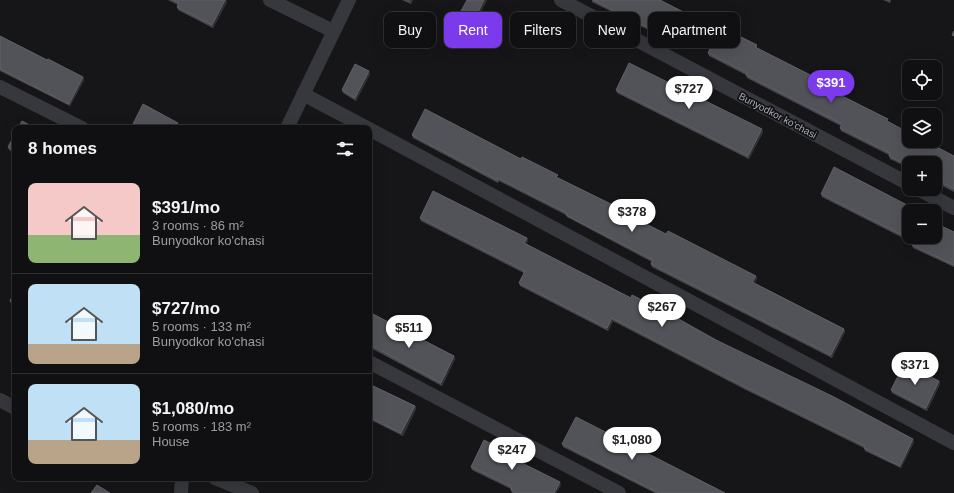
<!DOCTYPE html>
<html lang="en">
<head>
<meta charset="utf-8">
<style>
  :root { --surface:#101012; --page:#19191b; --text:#f1f3f6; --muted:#9c9d9f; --line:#303032; --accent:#7c3aed }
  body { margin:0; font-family:Arial,sans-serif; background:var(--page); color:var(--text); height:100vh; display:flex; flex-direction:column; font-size:15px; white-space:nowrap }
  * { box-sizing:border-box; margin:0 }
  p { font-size:13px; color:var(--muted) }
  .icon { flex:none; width:22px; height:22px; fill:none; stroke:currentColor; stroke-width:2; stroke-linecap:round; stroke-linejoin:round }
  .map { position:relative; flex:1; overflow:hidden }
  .panel { position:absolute; left:12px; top:125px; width:360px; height:356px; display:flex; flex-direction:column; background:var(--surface); border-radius:8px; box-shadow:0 4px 16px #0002,0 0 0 1px var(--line) }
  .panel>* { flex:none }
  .top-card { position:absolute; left:384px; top:12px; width:380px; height:36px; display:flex; gap:8px }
  .fabs { position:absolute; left:902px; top:60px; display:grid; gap:8px }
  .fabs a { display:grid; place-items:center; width:40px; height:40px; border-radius:8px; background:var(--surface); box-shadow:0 4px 16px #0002,0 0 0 1px var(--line); font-size:20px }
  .price { position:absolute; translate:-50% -34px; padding:0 9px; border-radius:14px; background:#fff; color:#222; font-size:13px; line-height:26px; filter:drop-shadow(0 1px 2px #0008) }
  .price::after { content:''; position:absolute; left:50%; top:24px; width:12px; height:9px; margin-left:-6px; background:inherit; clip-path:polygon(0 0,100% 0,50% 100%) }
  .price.active { background:var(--accent); color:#fff }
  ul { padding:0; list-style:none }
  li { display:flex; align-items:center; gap:12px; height:100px; padding:0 16px }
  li+li { border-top:1px solid var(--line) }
  li span { display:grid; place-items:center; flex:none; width:112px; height:80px; border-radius:8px; color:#555 }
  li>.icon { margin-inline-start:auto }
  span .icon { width:48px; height:48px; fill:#fffc; stroke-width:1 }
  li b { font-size:17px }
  h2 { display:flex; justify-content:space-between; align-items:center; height:48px; padding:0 16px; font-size:17px }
  .tag { padding:0 14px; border-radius:8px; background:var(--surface); box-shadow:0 4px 16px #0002,0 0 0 1px var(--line); font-size:14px; line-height:36px }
  .tag.active { background:var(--accent); color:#fff }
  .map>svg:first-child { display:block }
</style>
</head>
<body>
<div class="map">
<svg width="954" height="493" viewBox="0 0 954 493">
  <rect width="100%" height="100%" fill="#161618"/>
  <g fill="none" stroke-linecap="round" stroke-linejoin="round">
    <!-- street -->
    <g stroke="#37383d" stroke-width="14">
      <path d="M 270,0 L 333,31"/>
      <path d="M 561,0 L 909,184"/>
      <path d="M 0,87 L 82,128"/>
      <path d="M 303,94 L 367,128"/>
      <path d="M 287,128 L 349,0"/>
      <path d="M 369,129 L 954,443"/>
      <path d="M 918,189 L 954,208"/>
      <path d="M 369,362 L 619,493"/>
      <path d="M 0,400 L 15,408"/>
      <path d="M 215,478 L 252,493"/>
      <path d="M 181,493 L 182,478"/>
    </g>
  </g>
  <!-- wall -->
  <g fill="#47494d">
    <path d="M 168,0 L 226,0 L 227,2 L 213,28 L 178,10 L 177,7 L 178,5 Z"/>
    <path d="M 402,0 L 413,0 L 411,4 Z"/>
    <path d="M 487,0 L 476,21 L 462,14 L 461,11 Z"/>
    <path d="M 592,0 L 660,0 L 694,20 L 681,46 L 592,2 Z"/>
    <path d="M 883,0 L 891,0 L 890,3 Z"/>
    <path d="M 0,36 L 47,60 L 83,77 L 84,80 L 70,106 L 0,71 Z"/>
    <path d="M 757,45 L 757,48 L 842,91 L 843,94 L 842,96 L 889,122 L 954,156 L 954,192 L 935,182 L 935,163 L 909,163 L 909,168 L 890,159 L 889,155 L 841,131 L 840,128 L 841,126 L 747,78 L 746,75 L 709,56 L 708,53 Z"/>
    <path d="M 370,74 L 356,101 L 343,93 L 342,90 Z"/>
    <path d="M 616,90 L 763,132 L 749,159 L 617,93 Z"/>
    <path d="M 15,134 L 15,153 L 9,150 L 8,147 Z"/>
    <path d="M 412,135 L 521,159 L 558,178 L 616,209 L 666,234 L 756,276 L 757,279 L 754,283 L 844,329 L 845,332 L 832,358 L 652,267 L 651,264 L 652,262 L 567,217 L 566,215 L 499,181 L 498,183 L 413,138 Z"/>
    <path d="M 821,194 L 908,208 L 908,210 L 954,232 L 954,267 L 913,248 L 912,245 L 913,243 L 822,197 Z"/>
    <path d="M 420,218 L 527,238 L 528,241 L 526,244 L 631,298 L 716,340 L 914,442 L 901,468 L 865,451 L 864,448 L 746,390 L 613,321 L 608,331 L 520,286 L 519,283 L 524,273 L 421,221 Z"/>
    <path d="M 15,291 L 15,306 L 11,304 L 10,301 Z"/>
    <path d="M 369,312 L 454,356 L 455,359 L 442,386 L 369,347 Z"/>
    <path d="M 939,381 L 940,384 L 927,411 L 892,393 L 891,390 Z"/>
    <path d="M 369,384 L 415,406 L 416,409 L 403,436 L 369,419 Z"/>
    <path d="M 562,444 L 725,493 L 655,493 L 563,447 Z"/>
    <path d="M 521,461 L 520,462 L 561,485 L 556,493 L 512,493 L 511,490 L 511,489 L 472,470 L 471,467 Z"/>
  </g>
  <!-- shaded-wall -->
  <g fill="#2f3033">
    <path d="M 225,0 L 226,0 L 227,2 L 213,28 L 212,25 Z"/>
    <path d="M 411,0 L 413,0 L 411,4 L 410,1 Z"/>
    <path d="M 484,0 L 487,0 L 476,21 L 475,18 Z"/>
    <path d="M 693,17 L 694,20 L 681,46 L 680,44 Z"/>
    <path d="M 369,71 L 370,74 L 356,101 L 355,98 Z"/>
    <path d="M 83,77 L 84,80 L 70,106 L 69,104 Z"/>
    <path d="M 842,91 L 843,94 L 841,98 L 840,95 Z"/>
    <path d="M 178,123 L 179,126 L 178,128 L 175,128 Z"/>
    <path d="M 762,129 L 763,132 L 749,159 L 748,156 Z"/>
    <path d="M 527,238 L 528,241 L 526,246 L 524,243 Z"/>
    <path d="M 756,276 L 757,279 L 754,285 L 752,282 Z"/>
    <path d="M 612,318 L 613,321 L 608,331 L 607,328 Z"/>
    <path d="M 844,329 L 845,332 L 832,358 L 831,355 Z"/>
    <path d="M 454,356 L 455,359 L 442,386 L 441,383 Z"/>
    <path d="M 939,381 L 940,384 L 927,411 L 926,408 Z"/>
    <path d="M 415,406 L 416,409 L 403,436 L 401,433 Z"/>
    <path d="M 913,439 L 914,442 L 901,468 L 900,466 Z"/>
    <path d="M 560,482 L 561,485 L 556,493 L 554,493 Z"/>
  </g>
  <!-- building -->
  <g fill="#525359" stroke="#5f6168">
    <path d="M 173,0 L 225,0 L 212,25 L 177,7 L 179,3 Z"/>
    <path d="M 467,0 L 484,0 L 475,18 L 461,11 Z"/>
    <path d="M 593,0 L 660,0 L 693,17 L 680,44 Z"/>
    <path d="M 721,27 L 757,45 L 755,47 L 842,91 L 840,95 L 888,119 L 887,121 L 909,133 L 909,141 L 925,141 L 954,156 L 954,189 L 935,179 L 935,163 L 909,163 L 909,166 L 889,156 L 890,153 L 840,128 L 842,124 L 746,75 L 747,73 L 708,53 Z"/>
    <path d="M 954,31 L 954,36 L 952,35 Z"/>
    <path d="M 0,36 L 47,60 L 48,59 L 83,77 L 69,104 L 0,69 Z"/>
    <path d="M 629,63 L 762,129 L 748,156 L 616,90 Z"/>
    <path d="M 355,64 L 369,71 L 355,98 L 342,90 Z"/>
    <path d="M 143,104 L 178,123 L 175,128 L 131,128 Z"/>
    <path d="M 425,109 L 521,159 L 522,157 L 558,175 L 556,177 L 615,206 L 614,208 L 666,234 L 668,231 L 756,276 L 752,282 L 844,329 L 831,355 L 651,264 L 653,260 L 566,215 L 567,213 L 498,178 L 497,180 L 412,135 Z"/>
    <path d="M 22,121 L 35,128 L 18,128 Z"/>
    <path d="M 15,134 L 15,151 L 8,147 Z"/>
    <path d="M 834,167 L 907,205 L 906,209 L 910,211 L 909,211 L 909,237 L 935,237 L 935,223 L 954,232 L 954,265 L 912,245 L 914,241 L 821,194 Z"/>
    <path d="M 433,191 L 527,238 L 524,243 L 631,298 L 632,295 L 668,313 L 716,340 L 834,397 L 913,439 L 900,466 L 864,448 L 865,446 L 745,387 L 612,318 L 607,328 L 519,283 L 525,271 L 420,218 Z"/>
    <path d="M 15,291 L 15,304 L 10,301 Z"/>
    <path d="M 369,312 L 454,356 L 441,383 L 369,344 Z"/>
    <path d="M 904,364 L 939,381 L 926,408 L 891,390 Z"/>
    <path d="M 369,384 L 415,406 L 401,433 L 369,417 Z"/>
    <path d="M 576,417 L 725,493 L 659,493 L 562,444 Z"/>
    <path d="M 484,440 L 520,458 L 518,461 L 560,482 L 554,493 L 516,493 L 511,490 L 512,487 L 471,467 Z"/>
    <path d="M 97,485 L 110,493 L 91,493 Z"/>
  </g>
  <g text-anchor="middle" stroke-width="3.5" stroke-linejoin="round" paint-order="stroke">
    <!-- street labels -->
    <g font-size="10" fill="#a8adb8" stroke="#111113">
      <text transform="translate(778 115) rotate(28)" y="4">Bunyodkor ko'chasi</text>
    </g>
  </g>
</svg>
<div class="fabs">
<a><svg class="icon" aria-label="locate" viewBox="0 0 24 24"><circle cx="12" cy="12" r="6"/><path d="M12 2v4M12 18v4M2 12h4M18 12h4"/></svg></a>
<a><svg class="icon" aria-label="layers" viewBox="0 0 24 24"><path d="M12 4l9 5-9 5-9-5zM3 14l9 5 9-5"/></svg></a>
<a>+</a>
<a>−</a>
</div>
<b class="price active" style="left:831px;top:104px">$391</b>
<b class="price" style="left:689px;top:110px">$727</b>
<b class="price" style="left:632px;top:233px">$378</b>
<b class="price" style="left:662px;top:328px">$267</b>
<b class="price" style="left:409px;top:349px">$511</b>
<b class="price" style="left:915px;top:386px">$371</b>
<b class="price" style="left:632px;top:461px">$1,080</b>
<b class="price" style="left:512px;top:471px">$247</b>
<div class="top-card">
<a class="tag">Buy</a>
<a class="tag active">Rent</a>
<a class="tag">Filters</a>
<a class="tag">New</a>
<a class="tag">Apartment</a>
</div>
<section class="panel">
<h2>8 homes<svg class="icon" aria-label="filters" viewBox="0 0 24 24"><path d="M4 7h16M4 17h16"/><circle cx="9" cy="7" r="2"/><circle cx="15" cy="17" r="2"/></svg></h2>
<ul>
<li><span style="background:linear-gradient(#f6c9c9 65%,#8fb573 0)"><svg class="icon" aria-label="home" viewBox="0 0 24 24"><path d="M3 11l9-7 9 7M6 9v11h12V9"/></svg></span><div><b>$391/mo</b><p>3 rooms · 86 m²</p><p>Bunyodkor ko'chasi</p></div></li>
<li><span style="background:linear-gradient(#bfe0f5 75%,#b9a48a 0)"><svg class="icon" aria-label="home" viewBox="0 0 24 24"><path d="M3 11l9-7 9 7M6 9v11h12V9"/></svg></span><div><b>$727/mo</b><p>5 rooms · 133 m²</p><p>Bunyodkor ko'chasi</p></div></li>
<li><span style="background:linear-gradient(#bfe0f5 70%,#b9a48a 0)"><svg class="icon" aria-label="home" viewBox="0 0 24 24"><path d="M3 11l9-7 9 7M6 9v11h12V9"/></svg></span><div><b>$1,080/mo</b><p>5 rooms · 183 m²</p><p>House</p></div></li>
</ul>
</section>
</div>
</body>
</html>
